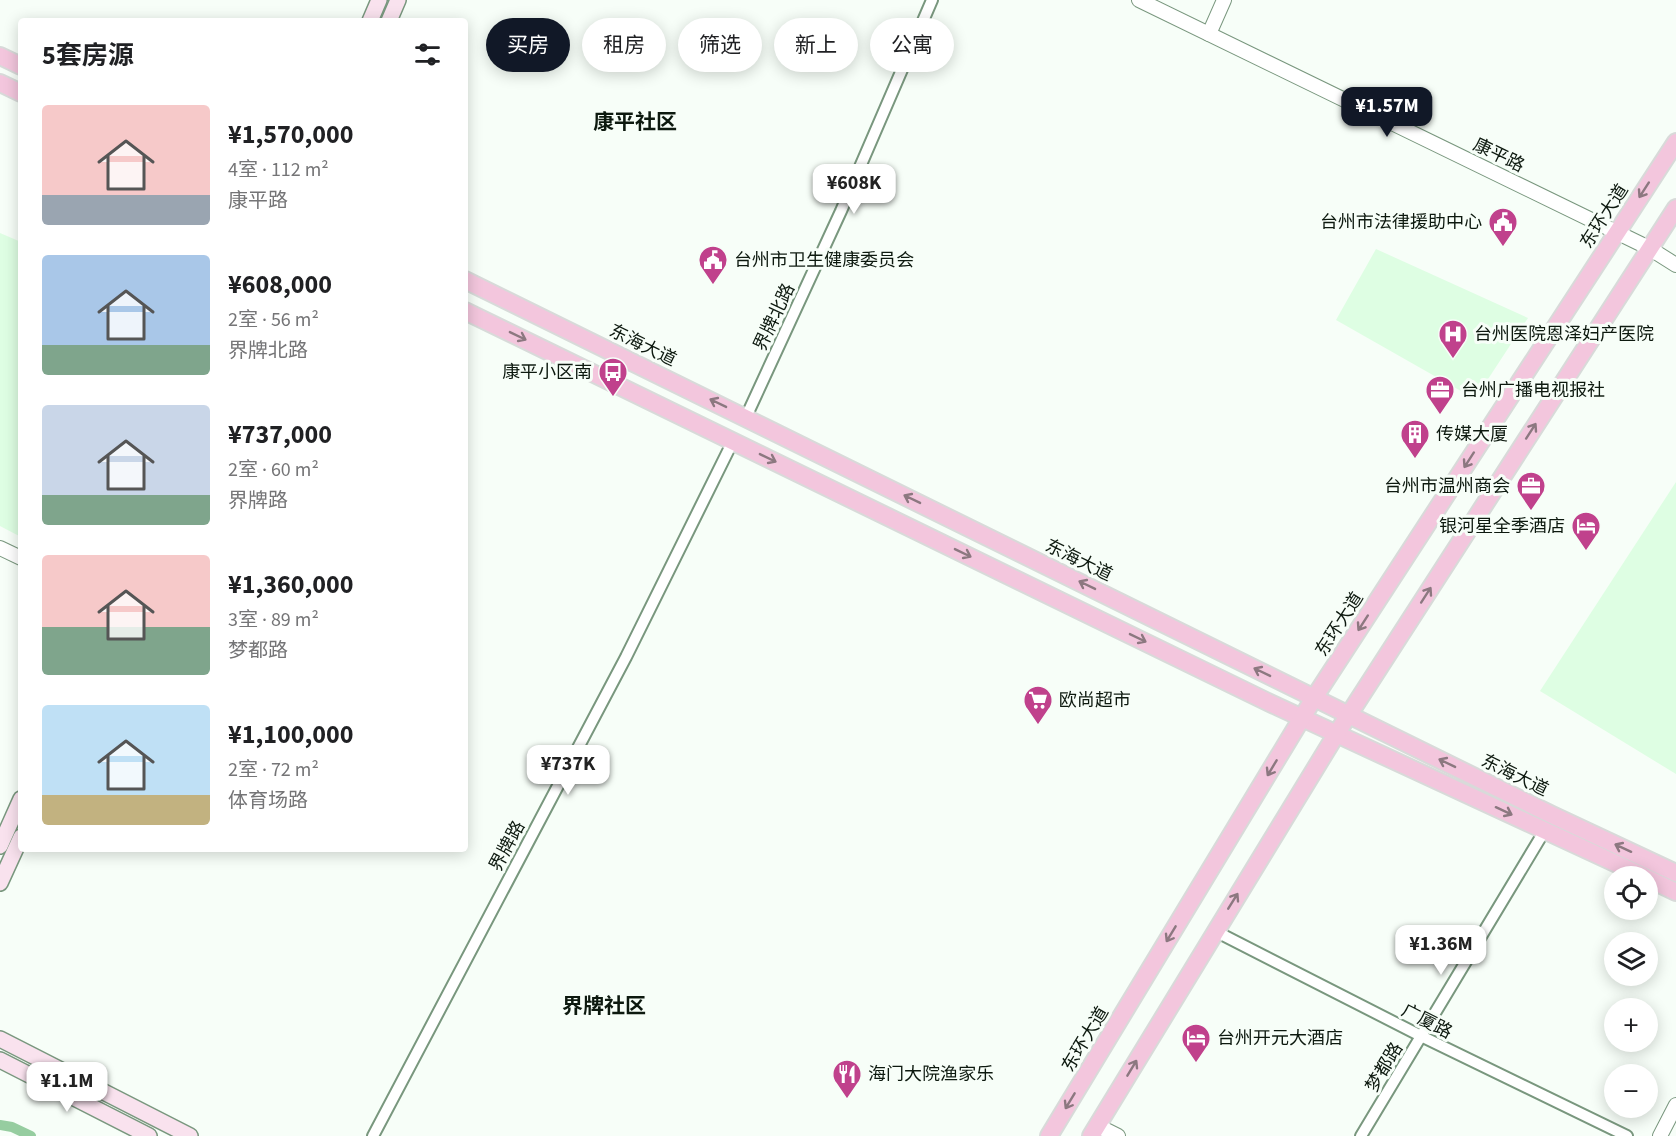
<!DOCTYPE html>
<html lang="zh">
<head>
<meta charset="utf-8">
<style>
  :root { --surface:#fff; --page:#f6f6f6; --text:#202124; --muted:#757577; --accent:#111827 }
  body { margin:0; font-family:"Source Sans 3","Noto Sans SC",sans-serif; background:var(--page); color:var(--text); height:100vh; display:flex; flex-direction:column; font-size:22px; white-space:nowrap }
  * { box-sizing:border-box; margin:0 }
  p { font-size:20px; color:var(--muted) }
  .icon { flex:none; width:33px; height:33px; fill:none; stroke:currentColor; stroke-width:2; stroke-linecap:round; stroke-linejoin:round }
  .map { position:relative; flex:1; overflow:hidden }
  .sheet { position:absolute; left:18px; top:18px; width:450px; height:834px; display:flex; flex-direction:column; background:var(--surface); border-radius:6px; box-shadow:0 3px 15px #0003 }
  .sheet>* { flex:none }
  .banner { position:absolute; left:486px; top:18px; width:570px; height:54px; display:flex; gap:12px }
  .fabs { position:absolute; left:1604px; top:866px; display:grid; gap:12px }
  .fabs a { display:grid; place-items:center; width:54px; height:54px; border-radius:50%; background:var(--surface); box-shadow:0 3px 15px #0003; font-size:30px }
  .price { position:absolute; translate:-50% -51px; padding:0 14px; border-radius:12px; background:#fff; color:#222; font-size:20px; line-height:39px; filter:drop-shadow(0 2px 3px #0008) }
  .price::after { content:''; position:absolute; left:50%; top:36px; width:18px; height:14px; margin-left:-9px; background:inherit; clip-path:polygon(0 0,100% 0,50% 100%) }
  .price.current { background:var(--accent); color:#fff }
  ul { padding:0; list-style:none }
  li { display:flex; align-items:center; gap:18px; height:150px; padding:0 24px }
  li span { display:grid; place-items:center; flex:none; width:168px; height:120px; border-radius:6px; color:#555 }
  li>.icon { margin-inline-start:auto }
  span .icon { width:72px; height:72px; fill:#fffc; stroke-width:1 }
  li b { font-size:26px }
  h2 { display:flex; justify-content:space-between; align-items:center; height:72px; padding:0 24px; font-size:26px }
  .chip { padding:0 21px; border-radius:27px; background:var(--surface); box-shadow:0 3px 15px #0003; font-size:21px; line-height:54px }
  .chip.current { background:var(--accent); color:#fff }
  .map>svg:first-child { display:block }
</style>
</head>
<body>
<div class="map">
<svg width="1676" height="1136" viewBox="0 0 1676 1136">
  <rect width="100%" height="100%" fill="#f7fef8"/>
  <!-- built -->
  <g fill="#defee3">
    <path d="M 0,233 L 21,242 L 21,537 L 0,526 Z"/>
    <path d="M 1376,249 L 1528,318 L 1475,399 L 1336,320 Z"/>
    <path d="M 1676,482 L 1676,774 L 1540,691 Z"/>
  </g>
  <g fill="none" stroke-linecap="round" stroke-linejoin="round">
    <!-- canal -->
    <path stroke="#96cda0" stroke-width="10" d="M 0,1125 L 12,1127 L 31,1136"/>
    <!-- minor casing -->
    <g stroke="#79977e" stroke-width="14">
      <g id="minor">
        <path d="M 746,417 L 841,211 L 932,0"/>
        <path d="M 1215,931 L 1421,1036 L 1627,1136"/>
        <path d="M 373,1136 L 626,657 L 733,441"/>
        <path d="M 1361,1136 L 1545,830"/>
      </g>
    </g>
    <!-- tertiary casing -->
    <g stroke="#79977e" stroke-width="16">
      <g id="tertiary">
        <path d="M 1139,0 L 1649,248 L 1676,265"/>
        <path d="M 1209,34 L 1224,0"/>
        <path d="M 0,548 L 21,558"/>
        <path d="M 1098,1126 L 1118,1136"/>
        <path d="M 1660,1136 L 1676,1105"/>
      </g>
    </g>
    <!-- secondary casing -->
    <g stroke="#79977e" stroke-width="18">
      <g id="secondary">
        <path d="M 370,21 L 379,0"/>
        <path d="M 389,21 L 398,0"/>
        <path d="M 0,846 L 21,799"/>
        <path d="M 0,883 L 21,837"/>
        <path d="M 0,1039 L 190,1136"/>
        <path d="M 0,1060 L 149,1136"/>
      </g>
    </g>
    <!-- primary casing -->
    <g stroke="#d8dad9" stroke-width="20">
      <g id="primary">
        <path d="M 0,56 L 21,66"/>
        <path d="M 0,83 L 21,93"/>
        <path d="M 465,280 L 1552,815 L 1676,873"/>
        <path d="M 465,311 L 1272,704 L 1643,876"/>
        <path d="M 1647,878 L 1676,892"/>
        <path d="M 1049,1136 L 1314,698 L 1676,142"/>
        <path d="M 1091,1136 L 1337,733 L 1676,208"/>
      </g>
    </g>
    <!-- minor -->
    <use href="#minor" stroke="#fff" stroke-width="10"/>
    <!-- tertiary -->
    <use href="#tertiary" stroke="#fff" stroke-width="14"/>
    <!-- secondary -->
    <use href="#secondary" stroke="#f9e2ee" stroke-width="15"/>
    <!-- primary -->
    <use href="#primary" stroke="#f3c6dd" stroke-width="16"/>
  </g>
  <!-- one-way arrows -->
  <defs><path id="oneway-shaft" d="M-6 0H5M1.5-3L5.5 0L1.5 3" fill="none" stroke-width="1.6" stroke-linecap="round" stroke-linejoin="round" transform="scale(1.5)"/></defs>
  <g stroke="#8c7880">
    <use href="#oneway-shaft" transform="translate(1644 190) rotate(123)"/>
    <use href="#oneway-shaft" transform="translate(518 336) rotate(26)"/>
    <use href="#oneway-shaft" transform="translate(718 403) rotate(-154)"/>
    <use href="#oneway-shaft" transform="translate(1531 431) rotate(-57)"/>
    <use href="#oneway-shaft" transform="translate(768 458) rotate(26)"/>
    <use href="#oneway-shaft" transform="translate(1469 460) rotate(123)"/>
    <use href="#oneway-shaft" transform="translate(912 499) rotate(-154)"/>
    <use href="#oneway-shaft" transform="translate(963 553) rotate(26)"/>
    <use href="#oneway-shaft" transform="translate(1087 585) rotate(-154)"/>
    <use href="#oneway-shaft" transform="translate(1426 595) rotate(-57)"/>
    <use href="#oneway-shaft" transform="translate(1363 623) rotate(123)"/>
    <use href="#oneway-shaft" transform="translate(1138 638) rotate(26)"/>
    <use href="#oneway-shaft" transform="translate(1262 672) rotate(-154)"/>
    <use href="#oneway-shaft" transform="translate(1447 763) rotate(-154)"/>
    <use href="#oneway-shaft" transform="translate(1272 768) rotate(121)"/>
    <use href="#oneway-shaft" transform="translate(1504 811) rotate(25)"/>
    <use href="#oneway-shaft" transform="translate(1623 848) rotate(-155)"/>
    <use href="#oneway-shaft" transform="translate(1233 901) rotate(-58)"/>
    <use href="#oneway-shaft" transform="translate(1171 934) rotate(121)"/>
    <use href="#oneway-shaft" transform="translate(1132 1068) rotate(-59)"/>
    <use href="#oneway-shaft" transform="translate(1070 1101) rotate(121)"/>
  </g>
  <!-- icons -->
  <defs>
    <g id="civic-pin" transform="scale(1.5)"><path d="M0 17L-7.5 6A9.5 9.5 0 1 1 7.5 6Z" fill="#c0418c" stroke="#f7fef8"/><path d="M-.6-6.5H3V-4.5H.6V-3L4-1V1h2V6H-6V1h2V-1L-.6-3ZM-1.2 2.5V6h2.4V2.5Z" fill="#fff"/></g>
    <g id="hospital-pin" transform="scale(1.5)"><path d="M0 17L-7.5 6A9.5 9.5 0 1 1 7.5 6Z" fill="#c0418c" stroke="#f7fef8"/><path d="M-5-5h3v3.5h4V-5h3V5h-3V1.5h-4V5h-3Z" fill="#fff"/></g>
    <g id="bus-pin" transform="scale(1.5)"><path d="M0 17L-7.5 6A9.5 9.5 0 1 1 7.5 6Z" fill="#c0418c" stroke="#f7fef8"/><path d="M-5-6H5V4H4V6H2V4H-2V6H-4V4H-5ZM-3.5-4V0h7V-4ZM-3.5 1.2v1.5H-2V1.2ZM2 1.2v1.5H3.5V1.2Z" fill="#fff"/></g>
    <g id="office-pin" transform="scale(1.5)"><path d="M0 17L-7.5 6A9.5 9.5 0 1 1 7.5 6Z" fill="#c0418c" stroke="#f7fef8"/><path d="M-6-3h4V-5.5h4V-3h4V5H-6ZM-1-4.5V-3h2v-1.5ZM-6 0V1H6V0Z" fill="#fff"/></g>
    <g id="building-pin" transform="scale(1.5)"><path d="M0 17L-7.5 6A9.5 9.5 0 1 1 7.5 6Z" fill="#c0418c" stroke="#f7fef8"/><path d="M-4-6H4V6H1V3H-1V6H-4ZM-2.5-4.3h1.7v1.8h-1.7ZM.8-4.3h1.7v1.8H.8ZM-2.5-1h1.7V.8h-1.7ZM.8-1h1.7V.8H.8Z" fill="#fff"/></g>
    <g id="hotel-pin" transform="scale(1.5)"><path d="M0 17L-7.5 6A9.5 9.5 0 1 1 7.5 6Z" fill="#c0418c" stroke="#f7fef8"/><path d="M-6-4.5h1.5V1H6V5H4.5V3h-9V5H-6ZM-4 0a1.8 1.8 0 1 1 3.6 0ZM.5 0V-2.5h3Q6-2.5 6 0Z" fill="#fff"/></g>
    <g id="supermarket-pin" transform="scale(1.5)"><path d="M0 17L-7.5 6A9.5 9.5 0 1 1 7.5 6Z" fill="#c0418c" stroke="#f7fef8"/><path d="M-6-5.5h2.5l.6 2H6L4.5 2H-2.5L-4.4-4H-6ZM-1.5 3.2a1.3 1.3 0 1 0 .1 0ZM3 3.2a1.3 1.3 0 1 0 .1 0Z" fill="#fff"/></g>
    <g id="restaurant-pin" transform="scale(1.5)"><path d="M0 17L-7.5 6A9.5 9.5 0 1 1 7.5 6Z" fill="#c0418c" stroke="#f7fef8"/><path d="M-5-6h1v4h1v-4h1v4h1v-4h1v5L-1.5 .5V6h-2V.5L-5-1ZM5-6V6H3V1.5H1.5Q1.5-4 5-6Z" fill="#fff"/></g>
  </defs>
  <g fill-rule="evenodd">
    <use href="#civic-pin" x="1503" y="222"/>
    <use href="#civic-pin" x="713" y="260"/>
    <use href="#hospital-pin" x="1453" y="334"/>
    <use href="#bus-pin" x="613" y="372"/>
    <use href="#office-pin" x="1440" y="390"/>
    <use href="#building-pin" x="1415" y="434"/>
    <use href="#office-pin" x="1531" y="486"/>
    <use href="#hotel-pin" x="1586" y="526"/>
    <use href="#supermarket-pin" x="1038" y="700"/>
    <use href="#hotel-pin" x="1196" y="1038"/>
    <use href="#restaurant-pin" x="847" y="1074"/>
  </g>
  <g text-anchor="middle" stroke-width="6" stroke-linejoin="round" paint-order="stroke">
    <!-- street labels -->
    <g font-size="18" fill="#0d190f" stroke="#f7fef8">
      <text transform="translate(1499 155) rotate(26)" y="6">康平路</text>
      <text transform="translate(1604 216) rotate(-57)" y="6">东环大道</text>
      <text transform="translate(774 317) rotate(-65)" y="6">界牌北路</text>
      <text transform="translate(643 345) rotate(26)" y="6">东海大道</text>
      <text transform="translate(1079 560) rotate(26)" y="6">东海大道</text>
      <text transform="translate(1339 624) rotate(-57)" y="6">东环大道</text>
      <text transform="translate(1515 775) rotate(26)" y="6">东海大道</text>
      <text transform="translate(507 846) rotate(-62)" y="6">界牌路</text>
      <text transform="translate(1427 1021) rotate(27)" y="6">广厦路</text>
      <text transform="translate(1085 1039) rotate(-59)" y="6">东环大道</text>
      <text transform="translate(1384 1067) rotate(-59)" y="6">梦都路</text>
    </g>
    <!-- poi labels -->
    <g font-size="18" fill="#0d190f" stroke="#f7fef8" text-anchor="start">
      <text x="1482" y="228" text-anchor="end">台州市法律援助中心</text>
      <text x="734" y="266">台州市卫生健康委员会</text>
      <text x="1474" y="340">台州医院恩泽妇产医院</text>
      <text x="592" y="378" text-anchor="end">康平小区南</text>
      <text x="1461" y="396">台州广播电视报社</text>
      <text x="1436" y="440">传媒大厦</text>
      <text x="1510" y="492" text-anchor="end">台州市温州商会</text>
      <text x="1565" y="532" text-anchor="end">银河星全季酒店</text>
      <text x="1059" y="706">欧尚超市</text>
      <text x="1217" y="1044">台州开元大酒店</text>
      <text x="868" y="1080">海门大院渔家乐</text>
    </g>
    <!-- quarter labels -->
    <g font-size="21" font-weight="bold" fill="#0d190f" stroke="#f7fef8">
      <text x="635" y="129">康平社区</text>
      <text x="604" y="1013">界牌社区</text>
    </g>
  </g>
</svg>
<div class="fabs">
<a><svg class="icon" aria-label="locate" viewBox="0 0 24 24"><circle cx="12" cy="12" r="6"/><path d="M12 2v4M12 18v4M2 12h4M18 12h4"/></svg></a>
<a><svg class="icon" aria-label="layers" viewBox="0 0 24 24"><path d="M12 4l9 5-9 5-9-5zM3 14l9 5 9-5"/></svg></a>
<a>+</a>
<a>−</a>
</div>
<b class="price current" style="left:1387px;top:138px">¥1.57M</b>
<b class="price" style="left:854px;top:215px">¥608K</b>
<b class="price" style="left:568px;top:796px">¥737K</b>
<b class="price" style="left:1441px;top:976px">¥1.36M</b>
<b class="price" style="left:67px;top:1113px">¥1.1M</b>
<div class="banner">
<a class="chip current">买房</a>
<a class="chip">租房</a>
<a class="chip">筛选</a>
<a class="chip">新上</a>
<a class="chip">公寓</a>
</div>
<section class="sheet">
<h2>5套房源<svg class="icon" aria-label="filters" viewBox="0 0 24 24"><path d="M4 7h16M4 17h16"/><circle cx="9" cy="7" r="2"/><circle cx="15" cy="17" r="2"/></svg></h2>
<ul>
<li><span style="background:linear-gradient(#f6c9c9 75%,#9aa5b1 0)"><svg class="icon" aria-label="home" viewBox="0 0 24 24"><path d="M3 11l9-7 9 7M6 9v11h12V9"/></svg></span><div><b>¥1,570,000</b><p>4室 · 112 m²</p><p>康平路</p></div></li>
<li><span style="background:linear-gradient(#a9c7e8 75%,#7fa58c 0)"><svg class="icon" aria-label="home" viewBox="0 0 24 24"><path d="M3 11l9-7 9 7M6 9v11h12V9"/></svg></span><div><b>¥608,000</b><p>2室 · 56 m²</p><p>界牌北路</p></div></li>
<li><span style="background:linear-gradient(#c9d6e8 75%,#7fa58c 0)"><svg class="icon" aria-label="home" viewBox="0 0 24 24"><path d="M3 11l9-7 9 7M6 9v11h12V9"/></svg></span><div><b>¥737,000</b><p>2室 · 60 m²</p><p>界牌路</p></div></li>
<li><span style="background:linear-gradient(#f6c9c9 60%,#7fa58c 0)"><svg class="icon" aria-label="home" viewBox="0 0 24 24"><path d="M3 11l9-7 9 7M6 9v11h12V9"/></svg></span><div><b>¥1,360,000</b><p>3室 · 89 m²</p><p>梦都路</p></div></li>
<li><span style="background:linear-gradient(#bfe0f5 75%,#c2b280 0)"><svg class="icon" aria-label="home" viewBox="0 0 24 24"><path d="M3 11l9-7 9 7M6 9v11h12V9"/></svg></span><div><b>¥1,100,000</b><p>2室 · 72 m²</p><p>体育场路</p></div></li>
</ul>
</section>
</div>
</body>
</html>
